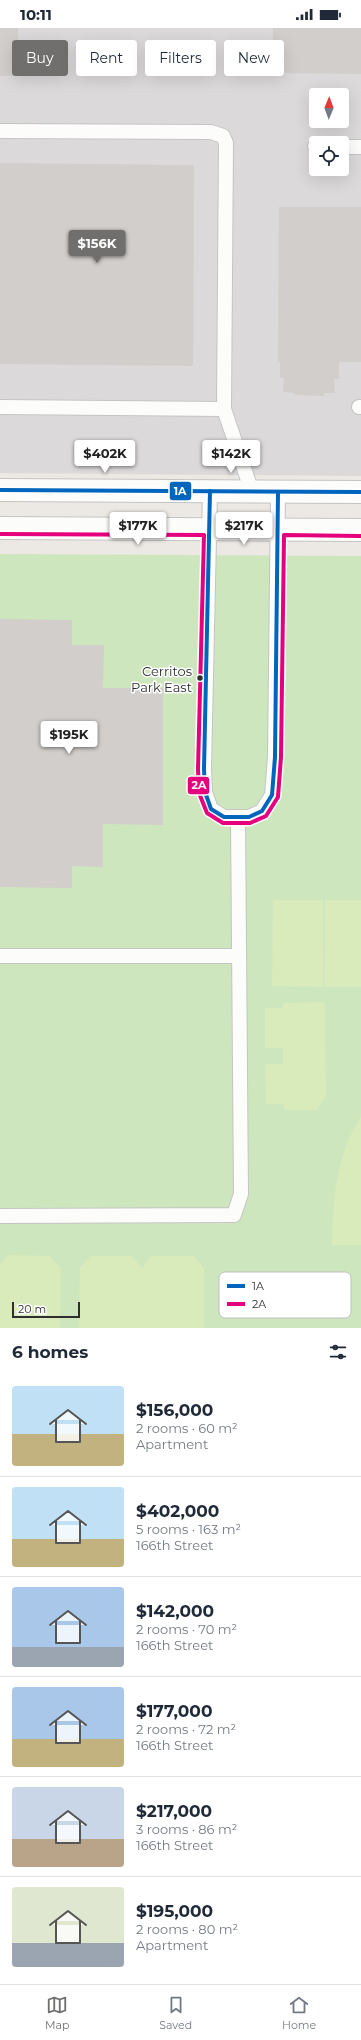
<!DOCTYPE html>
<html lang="en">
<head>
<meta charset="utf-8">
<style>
  :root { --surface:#fff; --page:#f6f6f7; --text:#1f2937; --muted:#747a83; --line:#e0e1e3; --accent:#706f6e }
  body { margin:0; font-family:Montserrat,sans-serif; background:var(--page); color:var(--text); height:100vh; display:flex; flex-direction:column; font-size:15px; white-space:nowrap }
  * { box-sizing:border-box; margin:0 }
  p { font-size:13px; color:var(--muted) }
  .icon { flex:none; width:22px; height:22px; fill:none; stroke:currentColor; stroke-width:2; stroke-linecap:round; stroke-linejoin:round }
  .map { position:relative; height:1300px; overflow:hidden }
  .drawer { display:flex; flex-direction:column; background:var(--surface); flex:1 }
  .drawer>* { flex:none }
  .hud { position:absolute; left:12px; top:12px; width:337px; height:36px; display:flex; gap:8px }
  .needle { width:26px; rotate:1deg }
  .controls { position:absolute; left:309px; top:60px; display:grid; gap:8px }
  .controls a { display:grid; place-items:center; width:40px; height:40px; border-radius:4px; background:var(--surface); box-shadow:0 4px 16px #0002; font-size:20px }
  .scale { position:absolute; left:12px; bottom:10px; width:68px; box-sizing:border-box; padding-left:4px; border:2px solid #2e2e2e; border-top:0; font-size:11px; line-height:14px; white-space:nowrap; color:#2e2e2e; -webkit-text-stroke:3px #fff; paint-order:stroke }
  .price { position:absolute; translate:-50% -34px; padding:0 9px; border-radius:4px; background:#fff; color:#222; font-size:13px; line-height:26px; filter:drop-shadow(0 1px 2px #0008) }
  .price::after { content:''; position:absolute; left:50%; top:24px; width:12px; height:9px; margin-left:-6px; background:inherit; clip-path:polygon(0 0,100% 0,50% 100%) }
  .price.on { background:var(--accent); color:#fff }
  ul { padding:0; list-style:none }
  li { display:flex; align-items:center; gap:12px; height:100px; padding:0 12px }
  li+li { border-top:1px solid var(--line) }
  li span { display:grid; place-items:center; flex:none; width:112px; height:80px; border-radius:4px; color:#555 }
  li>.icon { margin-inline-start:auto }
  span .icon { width:48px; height:48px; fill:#fffc; stroke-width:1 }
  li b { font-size:17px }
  h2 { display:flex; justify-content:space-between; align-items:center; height:48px; padding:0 12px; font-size:17px }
  .tag { padding:0 14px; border-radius:4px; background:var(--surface); box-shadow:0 4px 16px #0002; font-size:14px; line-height:36px }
  .tag.on { background:var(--accent); color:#fff }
  .status { display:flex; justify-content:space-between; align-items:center; height:28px; padding:0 20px; background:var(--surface); direction:ltr }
  .status svg { height:11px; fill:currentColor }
  .menu { display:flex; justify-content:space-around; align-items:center; height:56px; border-top:1px solid var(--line); background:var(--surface); font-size:11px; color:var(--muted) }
  .menu a { display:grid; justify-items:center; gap:2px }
  .menu .on { color:var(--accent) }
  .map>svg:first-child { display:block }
</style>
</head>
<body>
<div class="status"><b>10:11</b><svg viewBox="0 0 49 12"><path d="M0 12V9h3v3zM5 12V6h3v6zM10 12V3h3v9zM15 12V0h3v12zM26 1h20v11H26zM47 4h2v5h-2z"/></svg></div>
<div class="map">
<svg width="361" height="1300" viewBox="0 0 361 1300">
  <rect width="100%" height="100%" fill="#ece8e4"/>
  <!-- industrial -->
  <path fill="#dcd9db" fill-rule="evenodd" d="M 0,0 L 361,0 L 361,448 L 0,445 ZM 316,67 L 342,67 L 342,93 L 316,93 ZM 316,115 L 342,115 L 342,141 L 316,141 Z"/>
  <!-- green -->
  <path fill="#cee6be" d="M 0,526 L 361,528 L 361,1300 L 0,1300 Z"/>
  <!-- pitch -->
  <g fill="#d9eabb">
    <path d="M 273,872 L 323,872 L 323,959 L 272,958 Z"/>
    <path d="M 325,872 L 361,872 L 361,959 L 324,959 Z"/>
    <path d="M 325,974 L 326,1068 L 317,1082 L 284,1082 L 284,1076 L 266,1076 L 265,1036 L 283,1036 L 283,1020 L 265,1020 L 265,980 L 283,980 L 283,975 Z"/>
    <path d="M 361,1089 L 361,1217 L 332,1217 C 333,1172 335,1128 361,1089 Z"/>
    <path d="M 8,1227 L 50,1228 L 61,1240 L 60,1300 L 0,1300 L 0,1237 Z"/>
    <path d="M 90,1228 L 132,1228 L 142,1240 L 151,1228 L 194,1228 L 204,1240 L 204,1300 L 79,1300 L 80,1240 Z"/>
  </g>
  <!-- building -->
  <g fill="#d1cecb">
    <rect x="0" y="0" width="18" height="48"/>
    <path d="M 273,0 L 361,0 L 361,46 L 273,45 Z"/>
    <path d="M 0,135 L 194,137 L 193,338 L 0,336 Z"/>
    <path d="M 279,179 L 361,179 L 361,334 L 339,334 L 339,351 L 334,351 L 335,365 L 324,365 L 324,368 L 294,367 L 295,365 L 283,364 L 284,350 L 280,350 L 280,334 L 278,334 Z"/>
    <path d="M 0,591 L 72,592 L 72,617 L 104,617 L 103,660 L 163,660 L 163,797 L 103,796 L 103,839 L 72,838 L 72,860 L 0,859 Z"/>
  </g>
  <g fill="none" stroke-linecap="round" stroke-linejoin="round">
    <!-- service casing -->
    <g stroke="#c5c4c5" stroke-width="16">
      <g id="service">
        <path d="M 0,103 L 211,104 L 223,108 L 226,115 L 224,381 L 252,464"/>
        <path d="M 315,118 L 316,118"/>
        <path d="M 342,119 L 361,119"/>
        <path d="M 0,379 L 224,381"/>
        <path d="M 359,379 L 361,379"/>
        <path d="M 210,463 L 204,741 L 205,764 L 211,781 L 224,789 L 249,789 L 262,783 L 272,767 L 275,729 L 278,464"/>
        <path d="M 0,928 L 239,928"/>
        <path d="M 0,1188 L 234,1187 L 241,1166 L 238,789"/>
      </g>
    </g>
    <!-- tertiary casing -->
    <g stroke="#c5c4c5" stroke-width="24">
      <g id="tertiary">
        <path d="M 0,462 L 361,464"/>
        <path d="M 0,500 L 361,502"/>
      </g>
    </g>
    <!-- service -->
    <use href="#service" stroke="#fcfcfb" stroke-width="14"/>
    <!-- tertiary -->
    <use href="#tertiary" stroke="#fcfcfb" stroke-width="22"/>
    <!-- bus-1 casing -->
    <g stroke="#fff" stroke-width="7">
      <g id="bus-1">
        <path d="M 0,462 L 361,464"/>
        <path d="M 210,463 L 204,741 L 205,764 L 211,781 L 224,789 L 249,789 L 262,783 L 272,767 L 275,729 L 278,464"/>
      </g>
    </g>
    <!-- bus-2 casing -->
    <g stroke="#fff" stroke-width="7">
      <path id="bus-2" d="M 0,506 L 204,507 L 198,741 L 199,765 L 207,785 L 223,795 L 250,795 L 266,788 L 278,769 L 281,729 L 284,507 L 361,508"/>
    </g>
    <!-- bus-1 -->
    <use href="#bus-1" stroke="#0065bd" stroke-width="4"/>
    <!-- bus-2 -->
    <use href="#bus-2" stroke="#e5007d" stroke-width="4"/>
  </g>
  <!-- markers -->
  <circle fill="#2e2e2e" stroke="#fff" stroke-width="1.5" cx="200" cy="650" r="3.5"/>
  <g text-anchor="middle" stroke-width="3" stroke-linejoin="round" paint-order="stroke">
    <!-- bus labels -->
    <g font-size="13" fill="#2e2e2e" stroke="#fff" text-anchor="end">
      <text x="192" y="648">Cerritos<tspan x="192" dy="16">Park East</tspan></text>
    </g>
  </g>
  <!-- legend -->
  <rect x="219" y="1244" width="132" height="46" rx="6" fill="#fff" stroke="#c0c0c0" stroke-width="1"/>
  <rect x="227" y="1256" width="18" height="4" fill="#0065bd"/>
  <rect x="227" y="1274" width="18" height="4" fill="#e5007d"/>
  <g font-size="11" fill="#2e2e2e">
    <text x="252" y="1262">1A</text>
    <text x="252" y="1280">2A</text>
  </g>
  <g stroke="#fff" stroke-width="1.5">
    <rect x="169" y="453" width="23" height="20" rx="4" fill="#0065bd"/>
    <rect x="187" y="748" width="23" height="19" rx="4" fill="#e5007d"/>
  </g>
  <g font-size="11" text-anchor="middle" font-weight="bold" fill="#fff">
    <text x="180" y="467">1A</text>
    <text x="199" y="761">2A</text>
  </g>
</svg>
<div class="controls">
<a><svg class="needle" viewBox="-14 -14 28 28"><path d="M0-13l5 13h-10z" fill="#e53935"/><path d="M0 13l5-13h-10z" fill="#747a83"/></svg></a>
<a><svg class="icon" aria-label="locate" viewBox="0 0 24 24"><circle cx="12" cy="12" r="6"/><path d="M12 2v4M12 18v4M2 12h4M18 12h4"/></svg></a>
</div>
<div class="scale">20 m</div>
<b class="price on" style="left:97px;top:236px">$156K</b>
<b class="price" style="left:105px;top:446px">$402K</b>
<b class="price" style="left:231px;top:446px">$142K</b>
<b class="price" style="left:138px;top:518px">$177K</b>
<b class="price" style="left:244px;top:518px">$217K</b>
<b class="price" style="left:69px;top:727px">$195K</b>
<div class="hud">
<a class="tag on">Buy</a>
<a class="tag">Rent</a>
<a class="tag">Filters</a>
<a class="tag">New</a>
</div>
</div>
<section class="drawer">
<h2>6 homes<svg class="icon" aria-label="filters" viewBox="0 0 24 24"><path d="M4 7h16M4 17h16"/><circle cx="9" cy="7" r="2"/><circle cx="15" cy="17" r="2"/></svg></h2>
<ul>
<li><span style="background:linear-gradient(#bfe0f5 60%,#c2b280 0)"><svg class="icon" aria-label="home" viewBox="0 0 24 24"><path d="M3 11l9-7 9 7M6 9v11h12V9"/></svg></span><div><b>$156,000</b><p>2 rooms · 60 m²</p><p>Apartment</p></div></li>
<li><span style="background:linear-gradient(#bfe0f5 65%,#c2b280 0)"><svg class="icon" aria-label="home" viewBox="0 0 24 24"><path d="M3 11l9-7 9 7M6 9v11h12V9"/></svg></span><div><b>$402,000</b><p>5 rooms · 163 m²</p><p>166th Street</p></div></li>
<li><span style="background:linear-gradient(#a9c7e8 75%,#9aa5b1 0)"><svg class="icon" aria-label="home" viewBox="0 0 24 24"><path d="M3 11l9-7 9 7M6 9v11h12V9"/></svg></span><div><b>$142,000</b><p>2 rooms · 70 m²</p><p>166th Street</p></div></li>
<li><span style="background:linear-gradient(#a9c7e8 65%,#c2b280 0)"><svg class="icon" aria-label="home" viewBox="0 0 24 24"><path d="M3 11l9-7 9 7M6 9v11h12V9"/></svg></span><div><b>$177,000</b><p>2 rooms · 72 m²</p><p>166th Street</p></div></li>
<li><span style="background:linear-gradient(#c9d6e8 65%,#b9a48a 0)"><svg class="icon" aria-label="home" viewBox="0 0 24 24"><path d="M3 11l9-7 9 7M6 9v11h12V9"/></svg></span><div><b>$217,000</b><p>3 rooms · 86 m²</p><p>166th Street</p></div></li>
<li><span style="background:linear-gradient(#dfe7d0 70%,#9aa5b1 0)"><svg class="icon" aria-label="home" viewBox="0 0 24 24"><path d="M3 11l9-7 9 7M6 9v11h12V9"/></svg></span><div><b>$195,000</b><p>2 rooms · 80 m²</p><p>Apartment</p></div></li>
</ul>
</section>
<nav class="menu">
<a class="on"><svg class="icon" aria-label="map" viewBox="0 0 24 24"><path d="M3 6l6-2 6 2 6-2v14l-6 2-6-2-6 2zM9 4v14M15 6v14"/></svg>Map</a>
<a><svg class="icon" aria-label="saved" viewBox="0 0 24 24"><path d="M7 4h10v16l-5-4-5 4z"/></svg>Saved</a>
<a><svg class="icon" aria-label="home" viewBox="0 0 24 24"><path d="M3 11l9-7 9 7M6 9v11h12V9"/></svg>Home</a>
</nav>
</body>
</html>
